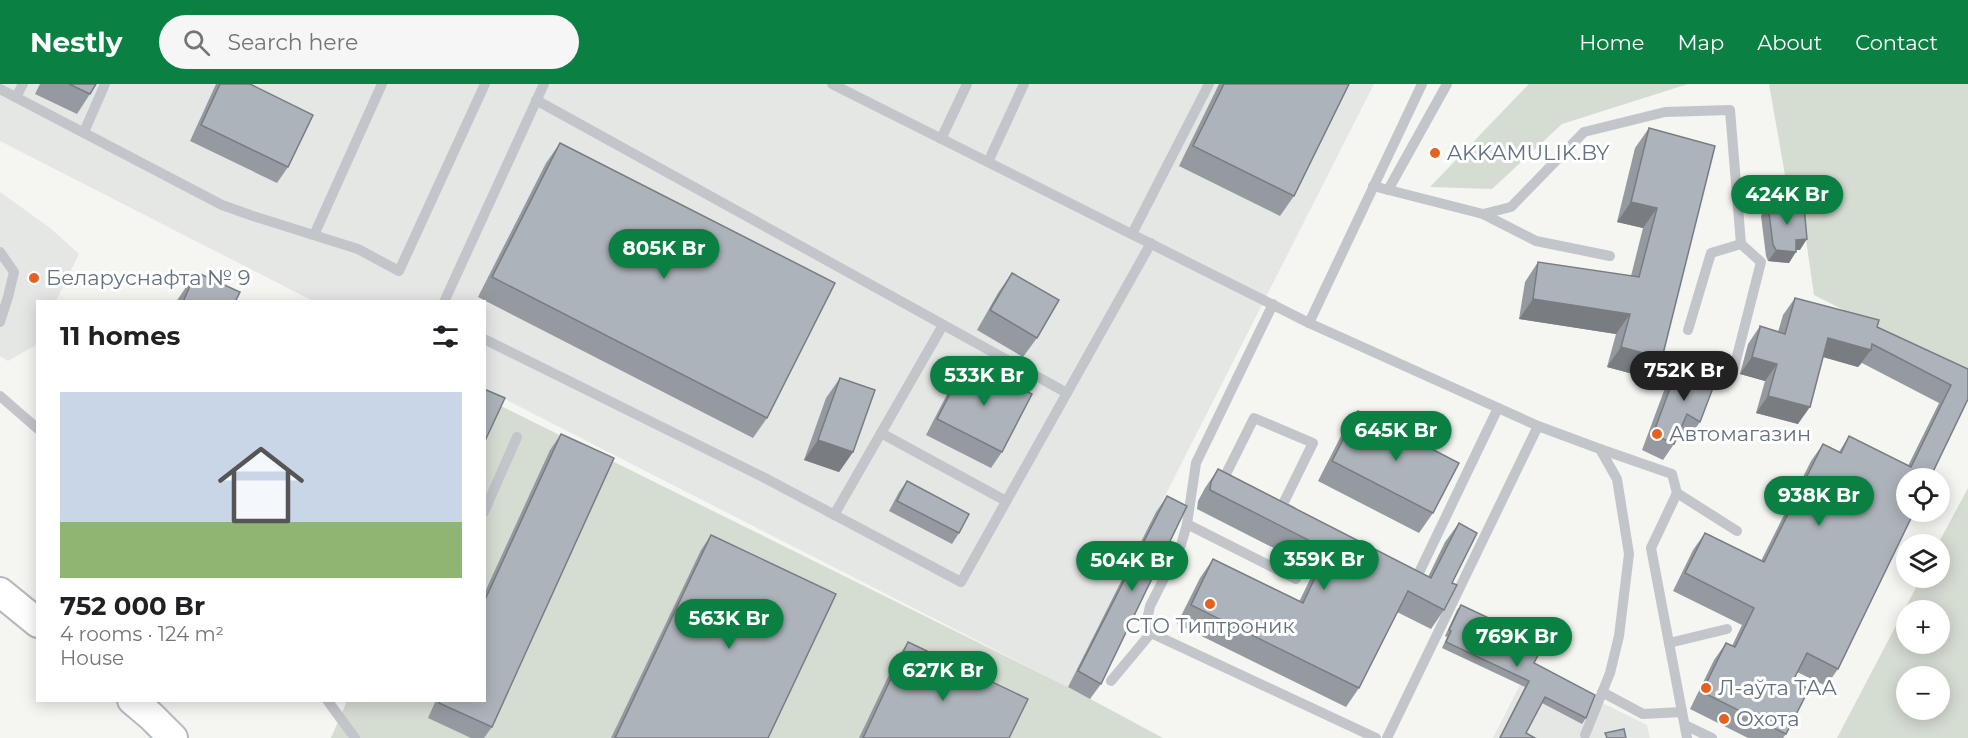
<!DOCTYPE html>
<html lang="en">
<head>
<meta charset="utf-8">
<style>
  :root { --surface:#fff; --page:#f6f6f6; --text:#202124; --muted:#757577; --accent:#0b8043 }
  body { margin:0; font-family:Montserrat,sans-serif; background:var(--page); color:var(--text); height:100vh; display:flex; flex-direction:column; font-size:22px; white-space:nowrap }
  * { box-sizing:border-box; margin:0 }
  p { font-size:20px; color:var(--muted) }
  .icon { flex:none; width:33px; height:33px; fill:none; stroke:currentColor; stroke-width:2; stroke-linecap:round; stroke-linejoin:round }
  .map { position:relative; flex:1; overflow:hidden }
  .drawer { position:absolute; left:36px; top:216px; width:450px; height:402px; display:flex; flex-direction:column; background:var(--surface); border-radius:0px; box-shadow:0 3px 15px #0003 }
  .drawer>* { flex:none }
  .buttons { position:absolute; left:1896px; top:384px; display:grid; gap:12px }
  .buttons a { display:grid; place-items:center; width:54px; height:54px; border-radius:50%; background:var(--surface); box-shadow:0 3px 15px #0003; font-size:30px }
  .price { position:absolute; translate:-50% -51px; padding:0 14px; border-radius:21px; background:var(--accent); color:#fff; font-size:20px; line-height:39px; filter:drop-shadow(0 2px 3px #0008) }
  .price::after { content:''; position:absolute; left:50%; top:36px; width:18px; height:14px; margin-left:-9px; background:inherit; clip-path:polygon(0 0,100% 0,50% 100%) }
  .price.current { background:#222; color:#fff }
  ul { padding:0; list-style:none }
  li { display:grid; align-content:center; gap:12px; height:318px; padding:0 24px }
  li span { display:grid; place-items:center; height:186px; border-radius:0px; color:#555 }
  li>.icon { margin-inline-start:auto }
  span .icon { width:108px; height:108px; fill:#fffc; stroke-width:1 }
  li b { font-size:26px }
  h2 { display:flex; justify-content:space-between; align-items:center; height:72px; padding:0 24px; font-size:26px }
  header { display:flex; align-items:center; gap:36px; box-sizing:border-box; height:84px; padding:0 30px; background:var(--accent); color:#fff }
  header strong { font-size:28px }
  nav { display:flex; gap:33px; margin-inline-start:auto; font-size:21px }
  .search { width:420px; height:54px; background:var(--page); display:flex; align-items:center; gap:15px; box-sizing:border-box; padding:0 21px; border-radius:33px; color:var(--muted); font-size:22px }
  .map>svg:first-child { display:block }
</style>
</head>
<body>
<header>
<strong>Nestly</strong>
<div class="search"><svg class="icon" aria-label="search" viewBox="0 0 24 24"><circle cx="10" cy="10" r="6"/><path d="M15 15l6 6"/></svg>Search here</div>
<nav><a>Home</a><a>Map</a><a>About</a><a>Contact</a></nav>
</header>
<div class="map">
<svg width="1968" height="654" viewBox="0 0 1968 654">
  <rect width="100%" height="100%" fill="#f5f5f1"/>
  <!-- built -->
  <g fill="#e5e7e5">
    <path d="M 0,0 L 1374,0 L 1068,603 L 485,305 L 484,218 L 313,217 L 0,57 Z"/>
    <path d="M 0,108 L 50,144 L 79,170 L 56,217 L 38,218 L 38,258 L 36,261 L 8,277 L 0,272 Z"/>
    <path d="M 1529,583 L 1647,641 L 1650,654 L 1493,654 Z"/>
  </g>
  <!-- green -->
  <g fill="#d5dcd2" fill-rule="evenodd">
    <path d="M 1529,0 L 1688,0 L 1562,40 L 1492,105 L 1430,103 Z"/>
    <path d="M 1769,0 L 1968,0 L 1968,289 L 1814,211 L 1802,128 L 1791,125 Z"/>
    <path d="M 485,314 L 1068,603 L 1163,654 L 331,654 L 347,617 L 484,616 Z"/>
    <path d="M 1968,404 L 1968,654 L 1837,654 L 1921,494 L 1940,494 L 1938,460 ZM 1906,526 L 1940,526 L 1940,560 L 1906,560 ZM 1906,592 L 1940,592 L 1940,626 L 1906,626 Z"/>
  </g>
  <g fill="none" stroke-linecap="round" stroke-linejoin="round">
    <!-- secondary casing -->
    <g stroke="#b4b9be" stroke-width="32">
      <g id="secondary">
        <path d="M 0,508 L 38,539"/>
        <path d="M 132,616 L 151,632 L 173,654"/>
      </g>
    </g>
    <!-- lane -->
    <g stroke="#c2c5c9" stroke-width="10">
      <path d="M 832,0 L 1309,239 L 1538,342 L 1600,365 L 1617,395 L 1629,470 L 1619,552 L 1610,589 L 1585,651"/>
      <path d="M 0,5 L 222,121 L 253,132 L 358,165 L 399,187 L 485,0"/>
      <path d="M 16,13 L 23,0"/>
      <path d="M 536,16 L 1067,309"/>
      <path d="M 84,48 L 105,0"/>
      <path d="M 941,55 L 967,0"/>
      <path d="M 988,78 L 1024,0"/>
      <path d="M 1373,102 L 1483,130 L 1536,157 L 1610,172"/>
      <path d="M 1388,106 L 1447,0"/>
      <path d="M 1483,130 L 1511,123 L 1584,48 L 1665,28 L 1730,26 L 1741,160 L 1761,178 L 1732,292"/>
      <path d="M 1132,150 L 1209,0"/>
      <path d="M 314,151 L 382,0"/>
      <path d="M 0,168 L 14,188 L 8,213 L 0,238"/>
      <path d="M 444,218 L 544,0"/>
      <path d="M 1273,220 L 1196,379 L 1187,440 L 1181,461 L 1150,522 L 1147,536 L 1151,549 L 1376,654"/>
      <path d="M 1309,239 L 1422,0"/>
      <path d="M 1688,246 L 1711,169 L 1741,160"/>
      <path d="M 484,255 L 763,393 L 961,498 L 1151,159"/>
      <path d="M 0,312 L 38,345"/>
      <path d="M 881,349 L 1006,417"/>
      <path d="M 1600,365 L 1672,390 L 1677,409 L 1737,447"/>
      <path d="M 1229,397 L 1224,394 L 1254,334 L 1313,359 L 1282,422 L 1292,427"/>
      <path d="M 1677,409 L 1651,464 L 1687,654"/>
      <path d="M 484,428 L 517,353"/>
      <path d="M 834,431 L 943,241"/>
      <path d="M 1187,440 L 1296,495"/>
      <path d="M 1412,495 L 1415,497 L 1498,324"/>
      <path d="M 1669,559 L 1727,545"/>
      <path d="M 1111,597 L 1151,549"/>
      <path d="M 1602,608 L 1643,630 L 1682,628"/>
      <path d="M 327,616 L 355,654"/>
      <path d="M 1685,641 L 1712,654"/>
      <path d="M 1387,654 L 1538,342"/>
    </g>
    <!-- secondary -->
    <use href="#secondary" stroke="#fff" stroke-width="28"/>
  </g>
  <!-- wall -->
  <g fill="#959aa0">
    <path d="M 40,0 L 96,0 L 90,10 L 77,30 L 35,10 Z"/>
    <path d="M 216,0 L 250,0 L 288,83 L 277,99 L 190,57 Z"/>
    <path d="M 1219,0 L 1349,0 L 1294,112 L 1280,132 L 1179,82 Z"/>
    <path d="M 1649,44 L 1715,62 L 1662,274 L 1648,294 L 1607,283 L 1616,250 L 1519,235 L 1525,198 L 1538,178 L 1631,192 L 1643,144 L 1617,138 L 1635,64 Z"/>
    <path d="M 560,59 L 767,334 L 753,354 L 478,213 L 546,79 Z"/>
    <path d="M 1768,121 L 1800,166 L 1796,166 L 1789,179 L 1768,177 L 1766,172 L 1761,132 Z"/>
    <path d="M 196,188 L 235,218 L 176,218 Z"/>
    <path d="M 1012,189 L 1037,254 L 1023,273 L 977,246 L 998,209 Z"/>
    <path d="M 1795,214 L 1877,243 L 1968,285 L 1838,585 L 1826,602 L 1797,588 L 1793,597 L 1786,650 L 1783,654 L 1748,654 L 1690,625 L 1714,576 L 1726,559 L 1732,562 L 1742,541 L 1673,507 L 1693,466 L 1705,449 L 1761,477 L 1811,377 L 1823,360 L 1839,368 L 1849,352 L 1908,382 L 1939,319 L 1862,279 L 1858,283 L 1823,273 L 1798,340 L 1756,329 L 1765,297 L 1740,290 L 1748,260 L 1760,242 L 1778,248 L 1783,231 Z"/>
    <path d="M 967,277 L 1002,368 L 991,384 L 926,351 L 956,293 Z"/>
    <path d="M 1679,280 L 1700,338 L 1689,353 L 1680,348 L 1674,360 L 1663,376 L 1642,366 L 1668,296 Z"/>
    <path d="M 840,294 L 853,368 L 839,388 L 804,376 L 826,314 Z"/>
    <path d="M 1358,327 L 1433,429 L 1419,449 L 1318,397 L 1344,346 Z"/>
    <path d="M 561,350 L 492,643 L 484,654 L 471,654 L 428,634 L 436,616 L 484,616 L 484,510 L 550,366 Z"/>
    <path d="M 1218,385 L 1428,493 L 1445,458 L 1459,439 L 1452,499 L 1444,526 L 1431,545 L 1397,528 L 1359,604 L 1346,623 L 1177,540 L 1200,494 L 1213,475 L 1299,518 L 1315,485 L 1197,425 L 1198,417 L 1205,404 Z"/>
    <path d="M 907,397 L 959,449 L 952,460 L 889,427 L 899,408 Z"/>
    <path d="M 1167,412 L 1101,600 L 1090,615 L 1068,603 L 1156,428 Z"/>
    <path d="M 711,451 L 768,654 L 611,654 L 701,466 Z"/>
    <path d="M 1461,521 L 1534,579 L 1586,634 L 1582,640 L 1542,619 L 1526,649 L 1535,654 L 1499,654 L 1525,603 L 1442,564 L 1447,553 L 1445,552 L 1457,526 Z"/>
    <path d="M 908,558 L 1009,654 L 859,654 L 897,574 Z"/>
  </g>
  <!-- shaded-wall -->
  <g fill="#797d82">
    <path d="M 1631,118 L 1657,124 L 1643,144 L 1617,138 Z"/>
    <path d="M 1807,155 L 1800,166 L 1789,166 L 1796,156 Z"/>
    <path d="M 1776,166 L 1796,168 L 1789,179 L 1768,177 Z"/>
    <path d="M 1533,215 L 1630,230 L 1616,250 L 1519,235 Z"/>
    <path d="M 1828,254 L 1871,266 L 1858,283 L 1816,271 Z"/>
    <path d="M 1621,263 L 1662,274 L 1648,294 L 1607,283 Z"/>
    <path d="M 1752,273 L 1777,280 L 1765,297 L 1740,290 Z"/>
    <path d="M 1768,312 L 1810,323 L 1798,340 L 1756,329 Z"/>
    <path d="M 818,356 L 853,368 L 839,388 L 804,376 Z"/>
  </g>
  <!-- building -->
  <g fill="#adb3ba" stroke="#797d82" stroke-width="1.5">
    <path d="M 69,0 L 96,0 L 90,10 Z"/>
    <path d="M 220,0 L 250,0 L 313,31 L 288,83 L 201,41 Z"/>
    <path d="M 1224,0 L 1349,0 L 1294,112 L 1193,62 Z"/>
    <path d="M 1649,44 L 1715,62 L 1662,274 L 1621,263 L 1630,230 L 1533,215 L 1538,178 L 1639,193 L 1657,124 L 1631,118 Z"/>
    <path d="M 560,59 L 835,199 L 767,334 L 492,193 Z"/>
    <path d="M 1768,121 L 1804,122 L 1807,155 L 1796,156 L 1796,168 L 1776,166 L 1773,161 Z"/>
    <path d="M 196,188 L 240,208 L 235,218 L 183,218 Z"/>
    <path d="M 1012,189 L 1059,216 L 1037,254 L 990,226 Z"/>
    <path d="M 1795,214 L 1879,236 L 1877,243 L 1968,285 L 1968,315 L 1930,394 L 1906,394 L 1906,428 L 1914,428 L 1838,585 L 1807,569 L 1793,597 L 1809,605 L 1786,650 L 1702,608 L 1726,559 L 1735,563 L 1754,524 L 1685,489 L 1705,449 L 1764,478 L 1823,360 L 1841,369 L 1849,352 L 1911,383 L 1951,301 L 1872,260 L 1871,266 L 1828,254 L 1810,323 L 1768,312 L 1777,280 L 1752,273 L 1760,244 L 1760,242 L 1785,250 Z"/>
    <path d="M 967,277 L 1032,310 L 1002,368 L 937,335 Z"/>
    <path d="M 1679,280 L 1716,296 L 1700,338 L 1687,330 L 1674,360 L 1653,350 Z"/>
    <path d="M 840,294 L 875,306 L 853,368 L 818,356 Z"/>
    <path d="M 484,305 L 505,314 L 484,359 Z"/>
    <path d="M 1358,327 L 1459,379 L 1433,429 L 1332,377 Z"/>
    <path d="M 561,350 L 614,374 L 492,643 L 439,619 L 440,616 L 484,616 L 484,518 Z"/>
    <path d="M 1218,385 L 1431,494 L 1459,439 L 1477,449 L 1452,499 L 1457,501 L 1444,526 L 1408,507 L 1359,604 L 1191,521 L 1213,475 L 1303,519 L 1328,466 L 1210,406 L 1211,398 Z"/>
    <path d="M 907,397 L 969,430 L 959,449 L 897,417 Z"/>
    <path d="M 1167,412 L 1187,422 L 1101,600 L 1078,587 Z"/>
    <path d="M 711,451 L 836,510 L 768,654 L 615,654 Z"/>
    <path d="M 1461,521 L 1544,560 L 1534,579 L 1595,611 L 1586,634 L 1545,613 L 1526,649 L 1535,654 L 1500,654 L 1529,597 L 1446,558 L 1451,547 L 1449,546 Z"/>
    <path d="M 908,558 L 1028,615 L 1009,654 L 863,654 Z"/>
    <path d="M 1624,645 L 1626,654 L 1607,654 L 1605,649 Z"/>
  </g>
  <!-- markers -->
  <g fill="#e66120" stroke="#fff" stroke-width="2">
    <circle cx="1435" cy="69" r="6"/>
    <circle cx="34" cy="194" r="6"/>
    <circle cx="1657" cy="350" r="6"/>
    <circle cx="1210" cy="520" r="6"/>
    <circle cx="1706" cy="604" r="6"/>
    <circle cx="1724" cy="635" r="6"/>
  </g>
  <g text-anchor="middle" stroke-width="6" stroke-linejoin="round" paint-order="stroke">
    <!-- poi labels -->
    <g font-size="21" fill="#637283" stroke="#fff" text-anchor="start">
      <text x="1447" y="76">AKKAMULIK.BY</text>
      <text x="46" y="201">Беларуснафта № 9</text>
      <text x="1669" y="357">Автомагазин</text>
      <text x="1210" y="549" text-anchor="middle">СТО Типтроник</text>
      <text x="1718" y="611">Л-аўта ТАА</text>
      <text x="1736" y="642">Охота</text>
    </g>
  </g>
</svg>
<div class="buttons">
<a><svg class="icon" aria-label="locate" viewBox="0 0 24 24"><circle cx="12" cy="12" r="6"/><path d="M12 2v4M12 18v4M2 12h4M18 12h4"/></svg></a>
<a><svg class="icon" aria-label="layers" viewBox="0 0 24 24"><path d="M12 4l9 5-9 5-9-5zM3 14l9 5 9-5"/></svg></a>
<a>+</a>
<a>−</a>
</div>
<b class="price" style="left:1787px;top:142px">424K Br</b>
<b class="price" style="left:664px;top:196px">805K Br</b>
<b class="price current" style="left:1684px;top:318px">752K Br</b>
<b class="price" style="left:984px;top:323px">533K Br</b>
<b class="price" style="left:1396px;top:378px">645K Br</b>
<b class="price" style="left:1819px;top:443px">938K Br</b>
<b class="price" style="left:1324px;top:507px">359K Br</b>
<b class="price" style="left:1132px;top:508px">504K Br</b>
<b class="price" style="left:729px;top:566px">563K Br</b>
<b class="price" style="left:1517px;top:584px">769K Br</b>
<b class="price" style="left:943px;top:618px">627K Br</b>
<section class="drawer">
<h2>11 homes<svg class="icon" aria-label="filters" viewBox="0 0 24 24"><path d="M4 7h16M4 17h16"/><circle cx="9" cy="7" r="2"/><circle cx="15" cy="17" r="2"/></svg></h2>
<ul>
<li><span style="background:linear-gradient(#c9d6e8 70%,#8fb573 0)"><svg class="icon" aria-label="home" viewBox="0 0 24 24"><path d="M3 11l9-7 9 7M6 9v11h12V9"/></svg></span><div><b>752 000 Br</b><p>4 rooms · 124 m²</p><p>House</p></div></li>
</ul>
</section>
</div>
</body>
</html>
